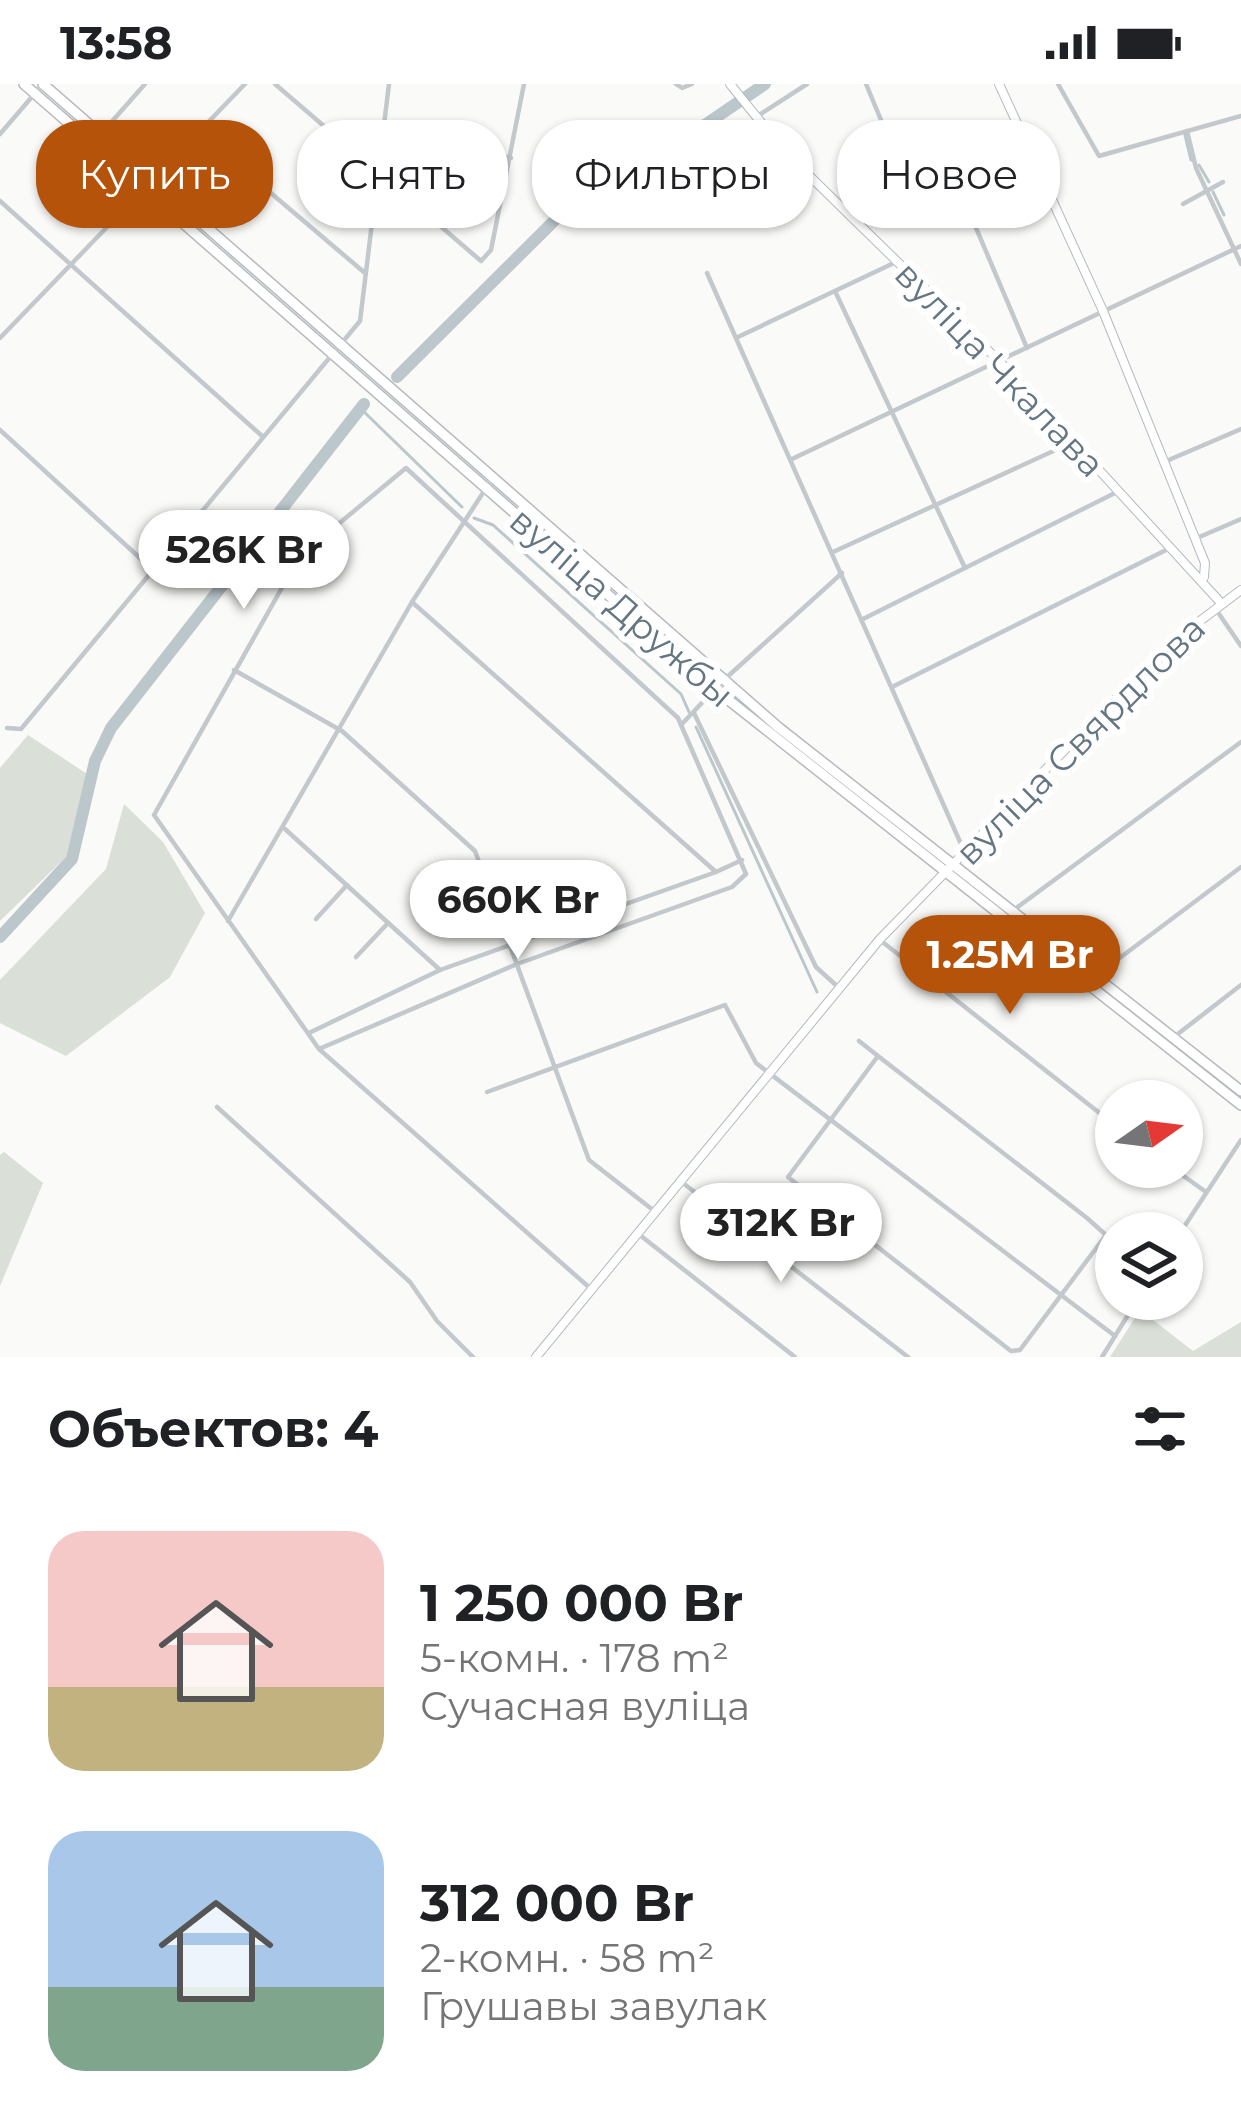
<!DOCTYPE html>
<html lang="ru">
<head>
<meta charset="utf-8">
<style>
  :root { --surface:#fff; --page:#f2f2f2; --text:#202124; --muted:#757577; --accent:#b45309 }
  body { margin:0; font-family:Montserrat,sans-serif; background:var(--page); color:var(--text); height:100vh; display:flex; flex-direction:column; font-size:45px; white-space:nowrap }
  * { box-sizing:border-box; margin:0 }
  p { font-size:39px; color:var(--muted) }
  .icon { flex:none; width:66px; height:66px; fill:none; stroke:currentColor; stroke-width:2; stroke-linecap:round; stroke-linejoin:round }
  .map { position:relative; height:1273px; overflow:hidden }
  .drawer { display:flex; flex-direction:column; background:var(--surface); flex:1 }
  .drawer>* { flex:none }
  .hud { position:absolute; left:36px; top:36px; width:1170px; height:108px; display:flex; gap:24px }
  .needle { width:78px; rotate:76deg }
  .buttons { position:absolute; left:1095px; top:996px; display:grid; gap:24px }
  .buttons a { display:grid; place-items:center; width:108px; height:108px; border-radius:50%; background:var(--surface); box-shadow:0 3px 9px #0004; font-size:60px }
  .price { position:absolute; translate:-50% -102px; padding:0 27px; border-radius:42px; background:#fff; color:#222; font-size:39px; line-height:78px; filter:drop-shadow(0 3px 6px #0008) }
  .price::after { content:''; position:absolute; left:50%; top:72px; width:36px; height:27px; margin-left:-18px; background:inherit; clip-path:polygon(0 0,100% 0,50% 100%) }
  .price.selected { background:var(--accent); color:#fff }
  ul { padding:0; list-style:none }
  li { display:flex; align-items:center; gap:36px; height:300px; padding:0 48px }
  li span { display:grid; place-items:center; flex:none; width:336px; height:240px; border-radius:36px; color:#555 }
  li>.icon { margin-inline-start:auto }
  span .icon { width:144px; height:144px; fill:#fffc; stroke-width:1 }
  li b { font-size:51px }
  h2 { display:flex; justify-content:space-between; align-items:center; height:144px; padding:0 48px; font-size:51px }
  .pill { padding:0 42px; border-radius:48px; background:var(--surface); box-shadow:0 3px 9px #0004; font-size:42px; line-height:108px }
  .pill.selected { background:var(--accent); color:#fff }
  .status { display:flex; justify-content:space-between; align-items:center; height:84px; padding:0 60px; background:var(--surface); direction:ltr }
  .status svg { height:33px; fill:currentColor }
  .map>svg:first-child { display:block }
</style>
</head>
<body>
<div class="status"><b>13:58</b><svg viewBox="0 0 49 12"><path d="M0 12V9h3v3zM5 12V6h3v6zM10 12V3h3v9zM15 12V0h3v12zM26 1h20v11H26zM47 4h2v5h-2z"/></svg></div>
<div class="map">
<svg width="1241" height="1273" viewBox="0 0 1241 1273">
  <rect width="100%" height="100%" fill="#fafaf8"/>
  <!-- green -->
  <g fill="#dadfd7">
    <path d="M 28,651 L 87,690 L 72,767 L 0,837 L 0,684 Z"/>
    <path d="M 124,720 L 163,758 L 205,829 L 170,893 L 66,972 L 0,939 L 0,896 L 106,785 Z"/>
    <path d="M 4,1068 L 43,1099 L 0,1202 L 0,1071 Z"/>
    <path d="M 1140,1226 L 1193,1267 L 1241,1238 L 1241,1273 L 1110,1273 Z"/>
  </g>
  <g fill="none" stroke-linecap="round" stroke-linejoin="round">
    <!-- stream -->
    <g stroke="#bbc7cb" stroke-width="3">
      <path d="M 1185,51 L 1191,76"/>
      <path d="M 1199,81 L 1209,98"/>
      <path d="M 1213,108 L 1224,131"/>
      <path d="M 360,324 L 462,423"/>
      <path d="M 474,434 L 493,441 L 681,610 L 689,628"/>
      <path d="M 696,643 L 817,908"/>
    </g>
    <!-- river -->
    <g stroke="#bbc7cb" stroke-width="12">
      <path d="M 397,293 L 568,123 L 674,62 L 765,0"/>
      <path d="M 0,853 L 72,775 L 95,677 L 111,644 L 364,320"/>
    </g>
    <!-- secondary casing -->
    <g stroke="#b3babf" stroke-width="10">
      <g id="secondary">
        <path d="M 730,0 L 784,67 L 1000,278 L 1221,519"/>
        <path d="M 999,0 L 1103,227 L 1205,479 L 1204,493"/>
        <path d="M 536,1273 L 880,855 L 1093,637 L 1188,546 L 1241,506"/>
      </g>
    </g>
    <!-- primary casing -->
    <g stroke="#b5babe" stroke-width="12">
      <g id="primary">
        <path d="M 24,0 L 726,614 L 1241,1021"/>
        <path d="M 43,0 L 778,643 L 1241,1007"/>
      </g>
    </g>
    <!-- street -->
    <g stroke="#c3c8cc" stroke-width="4.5">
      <path d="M 275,0 L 481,177 L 491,166 L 524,0"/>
      <path d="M 676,0 L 682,4 L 692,0"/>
      <path d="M 866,0 L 911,108 L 954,92 L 1027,264"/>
      <path d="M 1058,0 L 1099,72 L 1241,32"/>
      <path d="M 756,33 L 807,0"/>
      <path d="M 1187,47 L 1196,84 L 1241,180"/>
      <path d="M 383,48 L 511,74"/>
      <path d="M 200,49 L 365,189"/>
      <path d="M 0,50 L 43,0"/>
      <path d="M 100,51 L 145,0"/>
      <path d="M 0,117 L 262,352"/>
      <path d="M 1183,120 L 1223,98"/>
      <path d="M 852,135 L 911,108"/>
      <path d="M 707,189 L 965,769"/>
      <path d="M 835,207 L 965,484"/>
      <path d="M 738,253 L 896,178"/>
      <path d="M 0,254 L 245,0"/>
      <path d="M 0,346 L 153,486"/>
      <path d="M 792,375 L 1241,162"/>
      <path d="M 1164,378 L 1241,345"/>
      <path d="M 1197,454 L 1241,435"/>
      <path d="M 833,468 L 1073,358"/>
      <path d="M 412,518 L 716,788 L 742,776"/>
      <path d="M 1215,524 L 1241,562"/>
      <path d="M 863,535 L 1119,407"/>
      <path d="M 234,586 L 342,647 L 475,767 L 589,1076 L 653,1126"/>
      <path d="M 726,594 L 842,489"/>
      <path d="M 894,602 L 1168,465"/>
      <path d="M 694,629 L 816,883 L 838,903"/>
      <path d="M 681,641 L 714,606"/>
      <path d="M 7,644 L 21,645 L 360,237 L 389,0"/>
      <path d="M 285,745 L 440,886"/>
      <path d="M 1011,828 L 1241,658"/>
      <path d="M 316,835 L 347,801"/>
      <path d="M 228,837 L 412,518 L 492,395"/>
      <path d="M 880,856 L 1116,1042"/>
      <path d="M 356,873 L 388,839"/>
      <path d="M 1097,891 L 1241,783"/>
      <path d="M 311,948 L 440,886 L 716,788"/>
      <path d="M 1174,953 L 1241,901"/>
      <path d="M 859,957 L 878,972 L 1087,1134 L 1106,1151 L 1020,1266 L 1011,1267 L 788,1093 L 878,972"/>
      <path d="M 319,965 L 517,880 L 732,803 L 746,790 L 678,634 L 406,384 L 313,461 L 288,493 L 154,731 L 319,965 L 591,1205"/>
      <path d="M 487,1008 L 725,921 L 756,979 L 1115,1252"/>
      <path d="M 217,1023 L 410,1198 L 437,1237 L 473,1273"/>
      <path d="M 1171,1083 L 1206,1108"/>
      <path d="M 679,1096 L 908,1273"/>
      <path d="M 636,1148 L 795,1273"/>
      <path d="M 1180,1149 L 1241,1056"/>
      <path d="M 1102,1273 L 1138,1215"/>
    </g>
    <!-- secondary -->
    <use href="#secondary" stroke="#fff" stroke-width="8"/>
    <!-- primary -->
    <use href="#primary" stroke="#fff" stroke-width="9"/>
  </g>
  <g text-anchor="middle" stroke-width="12" stroke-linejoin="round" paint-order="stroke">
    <!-- street labels -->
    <g font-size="36" fill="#657683" stroke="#fff">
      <text transform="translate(1000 285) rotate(46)" y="13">вуліца Чкалава</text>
      <text transform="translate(622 523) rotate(41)" y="13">вуліца Дружбы</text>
      <text transform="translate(1080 656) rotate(-45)" y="13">вуліца Свярдлова</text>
    </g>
  </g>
</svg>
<div class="buttons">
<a><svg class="needle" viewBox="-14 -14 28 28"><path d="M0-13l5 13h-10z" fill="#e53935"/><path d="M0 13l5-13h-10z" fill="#757577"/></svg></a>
<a><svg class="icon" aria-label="layers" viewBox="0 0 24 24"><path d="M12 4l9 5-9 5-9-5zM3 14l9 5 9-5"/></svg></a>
</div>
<b class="price" style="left:244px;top:528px">526K Br</b>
<b class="price" style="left:518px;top:878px">660K Br</b>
<b class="price selected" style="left:1010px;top:933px">1.25M Br</b>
<b class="price" style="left:781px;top:1201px">312K Br</b>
<div class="hud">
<a class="pill selected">Купить</a>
<a class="pill">Снять</a>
<a class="pill">Фильтры</a>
<a class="pill">Новое</a>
</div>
</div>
<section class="drawer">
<h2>Объектов: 4<svg class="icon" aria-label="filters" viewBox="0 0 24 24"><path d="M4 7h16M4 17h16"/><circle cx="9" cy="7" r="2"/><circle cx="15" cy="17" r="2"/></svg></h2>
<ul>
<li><span style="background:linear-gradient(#f6c9c9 65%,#c2b280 0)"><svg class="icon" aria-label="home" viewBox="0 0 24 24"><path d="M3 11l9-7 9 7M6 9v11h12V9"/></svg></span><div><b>1 250 000 Br</b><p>5-комн. · 178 m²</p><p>Сучасная вуліца</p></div></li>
<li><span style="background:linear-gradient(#a9c7e8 65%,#7fa58c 0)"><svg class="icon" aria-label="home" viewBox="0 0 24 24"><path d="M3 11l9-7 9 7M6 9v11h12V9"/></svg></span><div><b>312 000 Br</b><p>2-комн. · 58 m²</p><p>Грушавы завулак</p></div></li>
</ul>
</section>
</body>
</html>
